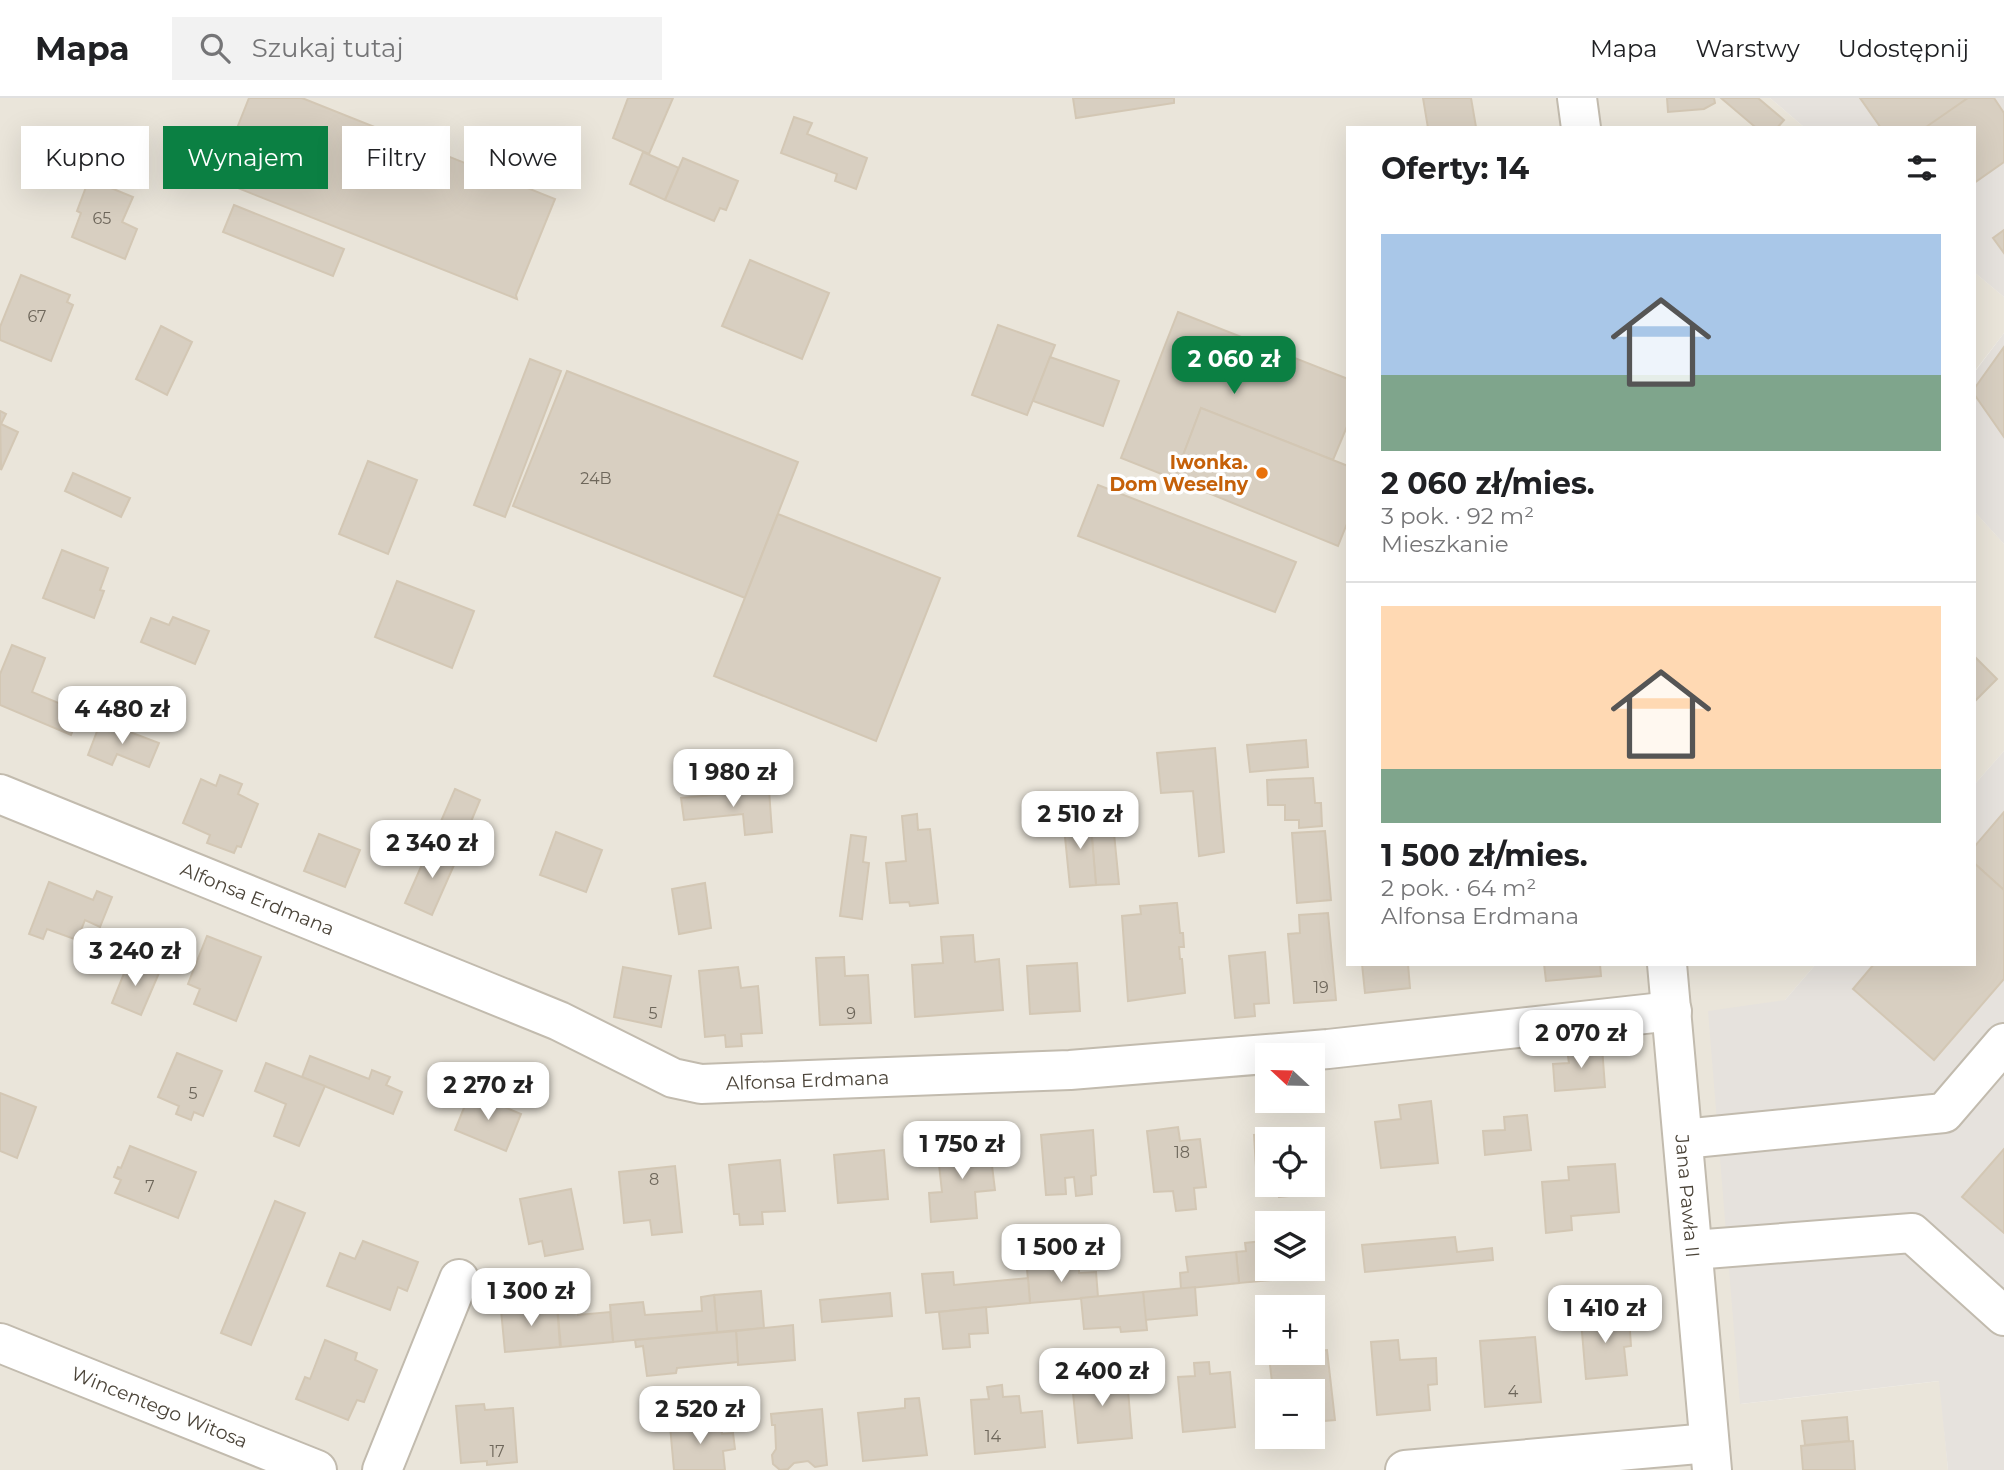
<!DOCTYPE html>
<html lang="pl">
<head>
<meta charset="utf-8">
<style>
  :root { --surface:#fff; --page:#f2f2f2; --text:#202124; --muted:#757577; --line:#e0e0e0; --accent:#0b8043 }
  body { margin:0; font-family:Montserrat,sans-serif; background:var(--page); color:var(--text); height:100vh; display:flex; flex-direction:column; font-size:26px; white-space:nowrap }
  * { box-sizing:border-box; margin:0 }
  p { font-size:23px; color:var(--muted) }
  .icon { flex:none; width:38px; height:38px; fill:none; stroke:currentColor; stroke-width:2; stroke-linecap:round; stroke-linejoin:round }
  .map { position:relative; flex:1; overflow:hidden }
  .drawer { position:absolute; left:1346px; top:28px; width:630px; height:840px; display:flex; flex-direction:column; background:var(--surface); border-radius:0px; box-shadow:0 7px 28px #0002 }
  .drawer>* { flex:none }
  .guide { position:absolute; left:21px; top:28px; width:665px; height:63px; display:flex; gap:14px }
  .needle { width:46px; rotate:292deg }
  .tools { position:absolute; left:1255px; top:945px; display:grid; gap:14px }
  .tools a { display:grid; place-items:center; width:70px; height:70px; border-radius:0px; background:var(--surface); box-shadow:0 7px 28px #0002; font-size:35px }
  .price { position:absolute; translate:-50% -60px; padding:0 16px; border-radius:14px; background:#fff; color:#222; font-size:23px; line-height:46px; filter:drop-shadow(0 2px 4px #0008) }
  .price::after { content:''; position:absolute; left:50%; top:42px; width:21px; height:16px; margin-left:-10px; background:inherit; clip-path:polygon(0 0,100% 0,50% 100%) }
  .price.selected { background:var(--accent); color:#fff }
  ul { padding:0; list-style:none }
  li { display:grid; align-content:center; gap:14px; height:371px; padding:0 35px }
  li+li { border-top:2px solid var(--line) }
  li span { display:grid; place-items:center; height:217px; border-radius:0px; color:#555 }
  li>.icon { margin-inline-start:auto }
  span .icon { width:126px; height:126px; fill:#fffc; stroke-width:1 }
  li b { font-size:30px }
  h2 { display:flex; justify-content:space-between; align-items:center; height:84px; padding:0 35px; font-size:30px }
  .tag { padding:0 24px; border-radius:0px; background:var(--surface); box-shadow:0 7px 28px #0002; font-size:24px; line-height:63px }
  .tag.selected { background:var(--accent); color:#fff }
  header { display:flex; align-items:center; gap:42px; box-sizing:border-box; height:98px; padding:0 35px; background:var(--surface); border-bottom:2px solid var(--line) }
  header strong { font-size:33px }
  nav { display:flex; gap:38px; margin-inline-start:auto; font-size:24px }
  .search { width:490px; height:63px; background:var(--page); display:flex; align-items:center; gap:18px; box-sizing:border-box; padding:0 24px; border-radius:0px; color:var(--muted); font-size:26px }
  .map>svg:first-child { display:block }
</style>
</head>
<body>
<header>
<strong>Mapa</strong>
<div class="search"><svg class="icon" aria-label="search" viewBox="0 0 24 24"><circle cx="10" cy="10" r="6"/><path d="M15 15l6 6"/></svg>Szukaj tutaj</div>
<nav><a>Mapa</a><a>Warstwy</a><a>Udostępnij</a></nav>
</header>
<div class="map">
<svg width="2004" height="1372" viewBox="0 0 2004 1372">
  <rect width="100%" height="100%" fill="#f6f3ec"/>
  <!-- residential -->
  <g fill="#eae5da" fill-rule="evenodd">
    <path d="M 0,0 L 1770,0 L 1805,30 L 1348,30 L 1348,866 L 1816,866 L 1785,902 L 1741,1306 L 1940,1283 L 1948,1372 L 0,1372 ZM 1267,957 L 1312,957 L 1312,1003 L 1267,1003 ZM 1267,1041 L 1312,1041 L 1312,1087 L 1267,1087 ZM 1267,1125 L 1312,1125 L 1312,1171 L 1267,1171 ZM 1267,1209 L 1312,1209 L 1312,1255 L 1267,1255 ZM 1267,1293 L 1312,1293 L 1312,1339 L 1267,1339 Z"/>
    <path d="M 1974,174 L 2004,199 L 2004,235 L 1974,274 Z"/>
    <path d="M 1974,413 L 2004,446 L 2004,653 L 1974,687 Z"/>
  </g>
  <!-- industrial -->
  <g fill="#e6e2dd">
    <path d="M 1770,0 L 2004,0 L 2004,199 L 1974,174 L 1974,30 L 1805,30 Z"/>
    <path d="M 2004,235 L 2004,446 L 1974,413 L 1974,275 Z"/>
    <path d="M 2004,653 L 2004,1372 L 1948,1372 L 1939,1283 L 1740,1306 L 1708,913 L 1785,902 L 1816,866 L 1974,866 L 1974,687 Z"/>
  </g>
  <!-- building -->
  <g fill="#d8cfc1" stroke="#d3c7b4" stroke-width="2">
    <path d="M 249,0 L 302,0 L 555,101 L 516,197 L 517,201 L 215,81 L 218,78 Z"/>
    <path d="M 628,0 L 673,0 L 649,56 L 613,40 Z"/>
    <path d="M 1073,0 L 1174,0 L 1174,5 L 1076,20 Z"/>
    <path d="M 1423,0 L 1471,0 L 1476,29 L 1428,30 Z"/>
    <path d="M 1667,0 L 1714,0 L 1715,5 L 1704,11 L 1668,14 Z"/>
    <path d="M 1721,0 L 1758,0 L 1784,22 L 1777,30 L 1752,30 L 1754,28 Z"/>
    <path d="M 1860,0 L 1968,0 L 1927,30 L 1881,30 Z"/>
    <path d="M 1968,0 L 1994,0 L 2004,15 L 2004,64 L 1974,85 L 1974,30 L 1926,29 Z"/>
    <path d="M 794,19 L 812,25 L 807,36 L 867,60 L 856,91 L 835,83 L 837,76 L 781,55 Z"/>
    <path d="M 643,54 L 679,70 L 665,102 L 630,86 Z"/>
    <path d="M 683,60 L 738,83 L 726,112 L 720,110 L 714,123 L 665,102 Z"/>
    <path d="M 89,81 L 133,99 L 122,124 L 137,131 L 125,161 L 72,139 L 81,115 L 77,113 Z"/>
    <path d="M 234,107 L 344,151 L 333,178 L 223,134 Z"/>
    <path d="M 2004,132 L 2004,155 L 1993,140 Z"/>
    <path d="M 750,162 L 829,195 L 802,261 L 722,228 Z"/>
    <path d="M 21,177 L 70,197 L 67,204 L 73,207 L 51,263 L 0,242 L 0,229 Z"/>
    <path d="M 1178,214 L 1348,281 L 1348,326 L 1333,362 L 1201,310 L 1174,381 L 1121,360 Z"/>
    <path d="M 998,227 L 1055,247 L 1027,317 L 972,297 Z"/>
    <path d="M 161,228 L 192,244 L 167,297 L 136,281 Z"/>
    <path d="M 2004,249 L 2004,339 L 1974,296 L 1974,291 Z"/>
    <path d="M 1050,259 L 1119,283 L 1103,328 L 1033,303 Z"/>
    <path d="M 530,261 L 561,273 L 505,419 L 474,407 Z"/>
    <path d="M 567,273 L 798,364 L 745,500 L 513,408 Z"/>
    <path d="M 1201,310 L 1348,368 L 1348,423 L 1338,448 L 1174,381 Z"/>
    <path d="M 0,313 L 6,316 L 1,326 L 18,334 L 1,372 Z"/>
    <path d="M 368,363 L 417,382 L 388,456 L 339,436 Z"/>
    <path d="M 73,375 L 130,400 L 121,419 L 65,393 Z"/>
    <path d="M 1098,387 L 1296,464 L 1275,514 L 1078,438 Z"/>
    <path d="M 778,416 L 940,480 L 876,643 L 714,578 Z"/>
    <path d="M 62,452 L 108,470 L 100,492 L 104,493 L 94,520 L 43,500 Z"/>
    <path d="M 397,483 L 474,513 L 452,570 L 375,539 Z"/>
    <path d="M 173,519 L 209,533 L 195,566 L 141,544 L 151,520 L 169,527 Z"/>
    <path d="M 12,547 L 45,560 L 32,594 L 80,614 L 71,637 L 0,607 L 0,576 Z"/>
    <path d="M 1974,558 L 1997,581 L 1974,604 Z"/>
    <path d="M 101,623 L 159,645 L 149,669 L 117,656 L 112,667 L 88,657 Z"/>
    <path d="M 1306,642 L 1308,669 L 1250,674 L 1247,647 Z"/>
    <path d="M 1215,650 L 1224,754 L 1199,758 L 1193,693 L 1161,695 L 1157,655 Z"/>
    <path d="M 220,677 L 242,686 L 238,696 L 258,706 L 241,749 L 237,748 L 234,755 L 207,745 L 210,737 L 183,725 L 201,681 L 216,688 Z"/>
    <path d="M 1313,680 L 1315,705 L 1321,705 L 1322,728 L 1299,730 L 1299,722 L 1285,722 L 1285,707 L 1268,707 L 1267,682 Z"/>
    <path d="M 455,691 L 480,702 L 458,755 L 432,744 Z"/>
    <path d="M 769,692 L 772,734 L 745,737 L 743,716 L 684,722 L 681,700 Z"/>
    <path d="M 2004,714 L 2004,792 L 1974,765 L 1974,749 Z"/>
    <path d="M 1112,715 L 1119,786 L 1096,787 L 1090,717 Z"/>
    <path d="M 917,716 L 918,732 L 930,731 L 938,805 L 910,808 L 909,804 L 890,805 L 886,765 L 906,763 L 902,718 Z"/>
    <path d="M 1090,717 L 1096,787 L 1070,789 L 1063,719 Z"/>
    <path d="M 1325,733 L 1331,802 L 1297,805 L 1292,735 Z"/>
    <path d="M 556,734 L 602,752 L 586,794 L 540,777 Z"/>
    <path d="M 319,736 L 360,752 L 345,789 L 304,773 Z"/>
    <path d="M 851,737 L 866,739 L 863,764 L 869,765 L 862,821 L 840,818 Z"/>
    <path d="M 431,746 L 458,758 L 432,817 L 405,805 Z"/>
    <path d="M 1974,765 L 2004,792 L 2004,881 L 1934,962 L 1853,891 L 1874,866 L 1974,866 Z"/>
    <path d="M 49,784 L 93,802 L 97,793 L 112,799 L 100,829 L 85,822 L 77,842 L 47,831 L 43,841 L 29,836 Z"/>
    <path d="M 705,785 L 711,830 L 679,836 L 672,791 Z"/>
    <path d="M 1175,805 L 1177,805 L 1180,835 L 1183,835 L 1184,849 L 1179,849 L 1180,861 L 1182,861 L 1185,895 L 1128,903 L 1122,818 L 1141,816 L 1140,808 Z"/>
    <path d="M 1328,815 L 1336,902 L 1294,905 L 1288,836 L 1300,835 L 1299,817 Z"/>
    <path d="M 973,837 L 975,864 L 999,861 L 1003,912 L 915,919 L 912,867 L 943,865 L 941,839 Z"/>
    <path d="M 207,838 L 261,859 L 236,923 L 194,906 L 200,891 L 188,886 Z"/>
    <path d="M 1265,854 L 1269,905 L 1254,906 L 1255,918 L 1235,920 L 1229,858 Z"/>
    <path d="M 844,859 L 845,878 L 868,877 L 871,925 L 820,927 L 816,860 Z"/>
    <path d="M 129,863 L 159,875 L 141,917 L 112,905 Z"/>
    <path d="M 1077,865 L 1080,913 L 1030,916 L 1027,868 Z"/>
    <path d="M 1362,866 L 1408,866 L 1410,890 L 1365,895 Z"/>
    <path d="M 1544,866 L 1600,866 L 1601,878 L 1546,883 Z"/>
    <path d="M 623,869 L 671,878 L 661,929 L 614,919 Z"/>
    <path d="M 738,869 L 741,890 L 758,888 L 762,935 L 741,936 L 742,948 L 726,949 L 725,937 L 705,939 L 699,873 Z"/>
    <path d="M 1602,949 L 1605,989 L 1555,993 L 1553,966 L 1569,965 L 1567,951 Z"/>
    <path d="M 177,955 L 222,973 L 203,1018 L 194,1014 L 191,1022 L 176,1016 L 179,1008 L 158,999 Z"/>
    <path d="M 310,958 L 369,981 L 372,972 L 390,979 L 386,987 L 402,994 L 393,1016 L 302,979 Z"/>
    <path d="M 266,965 L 325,988 L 299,1048 L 274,1038 L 286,1006 L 255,993 Z"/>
    <path d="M 0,995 L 36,1009 L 17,1060 L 0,1053 Z"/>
    <path d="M 470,995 L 521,1016 L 506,1053 L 455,1032 Z"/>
    <path d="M 1431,1003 L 1438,1065 L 1381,1070 L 1375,1024 L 1401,1021 L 1399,1007 Z"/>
    <path d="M 1527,1017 L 1531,1052 L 1485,1057 L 1483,1033 L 1505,1032 L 1504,1019 Z"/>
    <path d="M 1178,1029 L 1180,1043 L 1200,1041 L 1206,1089 L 1194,1090 L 1196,1111 L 1176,1113 L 1173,1093 L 1154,1094 L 1147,1033 Z"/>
    <path d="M 1093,1032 L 1096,1077 L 1091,1078 L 1092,1096 L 1076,1098 L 1074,1079 L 1065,1080 L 1066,1096 L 1046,1097 L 1041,1037 Z"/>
    <path d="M 1306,1033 L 1307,1041 L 1267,1041 L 1267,1084 L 1257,1085 L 1254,1037 Z"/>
    <path d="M 989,1043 L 995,1092 L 975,1094 L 977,1120 L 931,1124 L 929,1095 L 942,1094 L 937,1048 Z"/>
    <path d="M 130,1048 L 196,1074 L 178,1120 L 115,1095 L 121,1082 L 114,1079 L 118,1069 L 121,1070 Z"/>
    <path d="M 2004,1051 L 2004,1135 L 1962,1099 Z"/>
    <path d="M 884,1052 L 888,1101 L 838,1105 L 834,1057 Z"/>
    <path d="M 780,1062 L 785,1113 L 762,1114 L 763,1126 L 740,1127 L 739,1116 L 734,1116 L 729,1067 Z"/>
    <path d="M 1615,1066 L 1619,1114 L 1571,1118 L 1572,1132 L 1546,1135 L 1542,1084 L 1569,1082 L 1568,1069 Z"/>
    <path d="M 675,1068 L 682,1134 L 652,1137 L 650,1122 L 624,1125 L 619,1074 Z"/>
    <path d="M 1277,1087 L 1310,1087 L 1310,1096 L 1279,1099 Z"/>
    <path d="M 571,1091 L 583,1151 L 545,1158 L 542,1143 L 529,1146 L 520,1101 Z"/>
    <path d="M 275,1103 L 305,1115 L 251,1247 L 221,1235 Z"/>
    <path d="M 1267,1134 L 1267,1171 L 1293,1171 L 1294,1180 L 1239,1185 L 1236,1154 L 1246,1153 L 1245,1145 L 1263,1143 L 1262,1135 Z"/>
    <path d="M 1455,1139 L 1457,1154 L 1492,1150 L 1493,1162 L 1365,1174 L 1362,1147 Z"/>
    <path d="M 363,1143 L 418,1164 L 407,1193 L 398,1189 L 390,1212 L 327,1188 L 340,1155 L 355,1161 Z"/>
    <path d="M 1236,1154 L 1239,1185 L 1181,1191 L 1180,1175 L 1188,1174 L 1186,1159 Z"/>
    <path d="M 1079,1167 L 1079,1175 L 1096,1174 L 1098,1199 L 1030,1205 L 1027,1171 Z"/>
    <path d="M 953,1174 L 954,1187 L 1028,1180 L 1030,1205 L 926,1215 L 922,1176 Z"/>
    <path d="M 1195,1189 L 1197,1217 L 1145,1222 L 1143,1194 Z"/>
    <path d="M 761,1193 L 764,1230 L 717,1234 L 714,1197 Z"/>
    <path d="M 1143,1194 L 1147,1232 L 1121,1234 L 1120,1229 L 1084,1231 L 1081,1200 Z"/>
    <path d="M 890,1195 L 892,1218 L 822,1224 L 820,1202 Z"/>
    <path d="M 714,1197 L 717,1234 L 613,1244 L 610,1207 L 643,1204 L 645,1217 L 702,1213 L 701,1199 Z"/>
    <path d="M 577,1205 L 578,1217 L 610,1214 L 613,1244 L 561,1249 L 557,1207 Z"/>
    <path d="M 557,1207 L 560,1249 L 505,1254 L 501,1212 Z"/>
    <path d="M 986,1209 L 988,1235 L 969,1236 L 970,1249 L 943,1251 L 939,1214 Z"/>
    <path d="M 1580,1211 L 1594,1211 L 1595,1222 L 1629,1219 L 1631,1248 L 1624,1249 L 1627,1277 L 1586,1281 Z"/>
    <path d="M 793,1227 L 795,1262 L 738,1267 L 736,1233 Z"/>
    <path d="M 736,1233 L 738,1264 L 677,1270 L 676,1275 L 647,1278 L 643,1248 L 636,1249 L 635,1242 Z"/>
    <path d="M 1535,1239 L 1541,1304 L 1485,1309 L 1480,1243 Z"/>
    <path d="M 325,1242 L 357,1255 L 355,1262 L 377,1272 L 364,1304 L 357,1302 L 348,1322 L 296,1301 L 305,1279 L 310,1281 Z"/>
    <path d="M 1398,1242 L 1400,1262 L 1436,1260 L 1437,1286 L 1428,1287 L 1430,1312 L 1377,1317 L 1371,1244 Z"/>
    <path d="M 1327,1252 L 1335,1322 L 1312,1324 L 1312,1293 L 1273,1293 L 1269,1258 Z"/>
    <path d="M 1209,1264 L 1210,1276 L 1230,1274 L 1235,1329 L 1183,1334 L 1178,1279 L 1195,1278 L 1194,1265 Z"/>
    <path d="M 1106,1268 L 1107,1281 L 1127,1280 L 1132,1340 L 1078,1345 L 1072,1285 L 1091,1283 L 1090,1269 Z"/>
    <path d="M 1002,1287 L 1003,1299 L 1019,1298 L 1021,1315 L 1042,1313 L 1045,1349 L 975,1356 L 971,1302 L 989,1301 L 987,1289 Z"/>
    <path d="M 919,1300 L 927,1357 L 863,1363 L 858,1315 L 905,1310 L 905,1301 Z"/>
    <path d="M 484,1306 L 485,1312 L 513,1310 L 517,1364 L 487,1367 L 487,1363 L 461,1365 L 456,1308 Z"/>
    <path d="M 822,1311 L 827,1367 L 815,1369 L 808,1363 L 794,1365 L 788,1371 L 780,1372 L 773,1366 L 772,1357 L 776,1351 L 775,1327 L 772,1327 L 771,1316 Z"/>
    <path d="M 1847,1319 L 1849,1343 L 1805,1347 L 1802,1323 Z"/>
    <path d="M 721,1323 L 722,1336 L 733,1335 L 735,1351 L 723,1353 L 725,1372 L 674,1372 L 670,1328 Z"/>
    <path d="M 1853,1343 L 1855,1372 L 1803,1372 L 1801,1348 Z"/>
  </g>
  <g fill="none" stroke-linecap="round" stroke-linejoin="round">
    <!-- minor casing -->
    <g stroke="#c2bbae" stroke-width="42">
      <g id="minor">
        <path d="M 1577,0 L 1581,30"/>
        <path id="s1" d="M 0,696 L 559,923 L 673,980 L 701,986 L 1070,972 L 1328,951 L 1672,913"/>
        <path id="s2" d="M 1667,866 L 1712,1372"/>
        <path d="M 1683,1041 L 1944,1015 L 2004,945"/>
        <path d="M 1693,1152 L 1912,1135 L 2004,1218"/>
        <path id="s3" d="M 0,1245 L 317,1372"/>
        <path d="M 382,1372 L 459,1181"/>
        <path d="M 1405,1372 L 1709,1345"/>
      </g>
    </g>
    <!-- minor -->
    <use href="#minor" stroke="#fff" stroke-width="38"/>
  </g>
  <!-- markers -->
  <circle fill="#e8710a" stroke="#fff" stroke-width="2.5" cx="1262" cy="375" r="7"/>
  <g text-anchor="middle" stroke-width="7" stroke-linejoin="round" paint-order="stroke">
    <!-- number labels -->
    <g font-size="16" fill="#6e675b">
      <text x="102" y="126">65</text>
      <text x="37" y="224">67</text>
      <text x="596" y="386">24B</text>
      <text x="1321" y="895">19</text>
      <text x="653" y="921">5</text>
      <text x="851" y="921">9</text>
      <text x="193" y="1001">5</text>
      <text x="1182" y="1060">18</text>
      <text x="654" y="1087">8</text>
      <text x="150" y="1094">7</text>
      <text x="1513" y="1299">4</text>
      <text x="993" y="1344">14</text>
      <text x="497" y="1359">17</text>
    </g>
    <!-- food labels -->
    <g font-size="19" font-weight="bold" fill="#c56008" stroke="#fff" text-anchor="end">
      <text x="1248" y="371">Iwonka.<tspan x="1248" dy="22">Dom Weselny</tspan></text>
    </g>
    <!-- street labels -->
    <g font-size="19" fill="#4b4439" stroke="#fff">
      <text dy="7" stroke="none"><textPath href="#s1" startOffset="278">Alfonsa Erdmana</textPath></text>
      <text dy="7" stroke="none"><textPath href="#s1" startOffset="866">Alfonsa Erdmana</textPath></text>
      <text dy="7" stroke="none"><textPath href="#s2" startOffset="233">Jana Pawła II</textPath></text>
      <text dy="7" stroke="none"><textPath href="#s3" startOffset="172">Wincentego Witosa</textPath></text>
    </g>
  </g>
</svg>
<div class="tools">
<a><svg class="needle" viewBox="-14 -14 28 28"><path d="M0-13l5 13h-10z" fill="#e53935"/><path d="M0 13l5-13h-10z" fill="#757577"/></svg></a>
<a><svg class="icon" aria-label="locate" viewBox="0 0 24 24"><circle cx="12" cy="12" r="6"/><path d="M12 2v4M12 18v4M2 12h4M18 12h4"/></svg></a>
<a><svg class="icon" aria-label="layers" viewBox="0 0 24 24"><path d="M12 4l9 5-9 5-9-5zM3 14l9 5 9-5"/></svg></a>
<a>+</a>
<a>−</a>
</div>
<b class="price selected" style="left:1234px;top:298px">2 060 zł</b>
<b class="price" style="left:122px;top:648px">4 480 zł</b>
<b class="price" style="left:733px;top:711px">1 980 zł</b>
<b class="price" style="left:1080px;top:753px">2 510 zł</b>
<b class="price" style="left:432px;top:782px">2 340 zł</b>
<b class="price" style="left:135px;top:890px">3 240 zł</b>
<b class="price" style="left:1581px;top:972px">2 070 zł</b>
<b class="price" style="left:488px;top:1024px">2 270 zł</b>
<b class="price" style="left:962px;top:1083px">1 750 zł</b>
<b class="price" style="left:1061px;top:1186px">1 500 zł</b>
<b class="price" style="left:531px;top:1230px">1 300 zł</b>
<b class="price" style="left:1605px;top:1247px">1 410 zł</b>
<b class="price" style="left:1102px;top:1310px">2 400 zł</b>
<b class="price" style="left:700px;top:1348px">2 520 zł</b>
<div class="guide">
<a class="tag">Kupno</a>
<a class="tag selected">Wynajem</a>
<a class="tag">Filtry</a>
<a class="tag">Nowe</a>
</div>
<section class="drawer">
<h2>Oferty: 14<svg class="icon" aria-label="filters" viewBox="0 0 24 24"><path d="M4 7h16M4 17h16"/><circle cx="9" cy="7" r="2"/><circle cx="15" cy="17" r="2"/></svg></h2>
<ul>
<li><span style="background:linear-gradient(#a9c7e8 65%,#7fa58c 0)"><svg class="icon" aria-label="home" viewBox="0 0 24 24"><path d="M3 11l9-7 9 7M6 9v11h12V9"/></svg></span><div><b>2 060 zł/mies.</b><p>3 pok. · 92 m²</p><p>Mieszkanie</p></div></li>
<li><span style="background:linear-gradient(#ffd9b3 75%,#7fa58c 0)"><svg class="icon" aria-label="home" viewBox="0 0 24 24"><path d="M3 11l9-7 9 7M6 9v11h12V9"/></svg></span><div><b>1 500 zł/mies.</b><p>2 pok. · 64 m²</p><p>Alfonsa Erdmana</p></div></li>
</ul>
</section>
</div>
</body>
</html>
